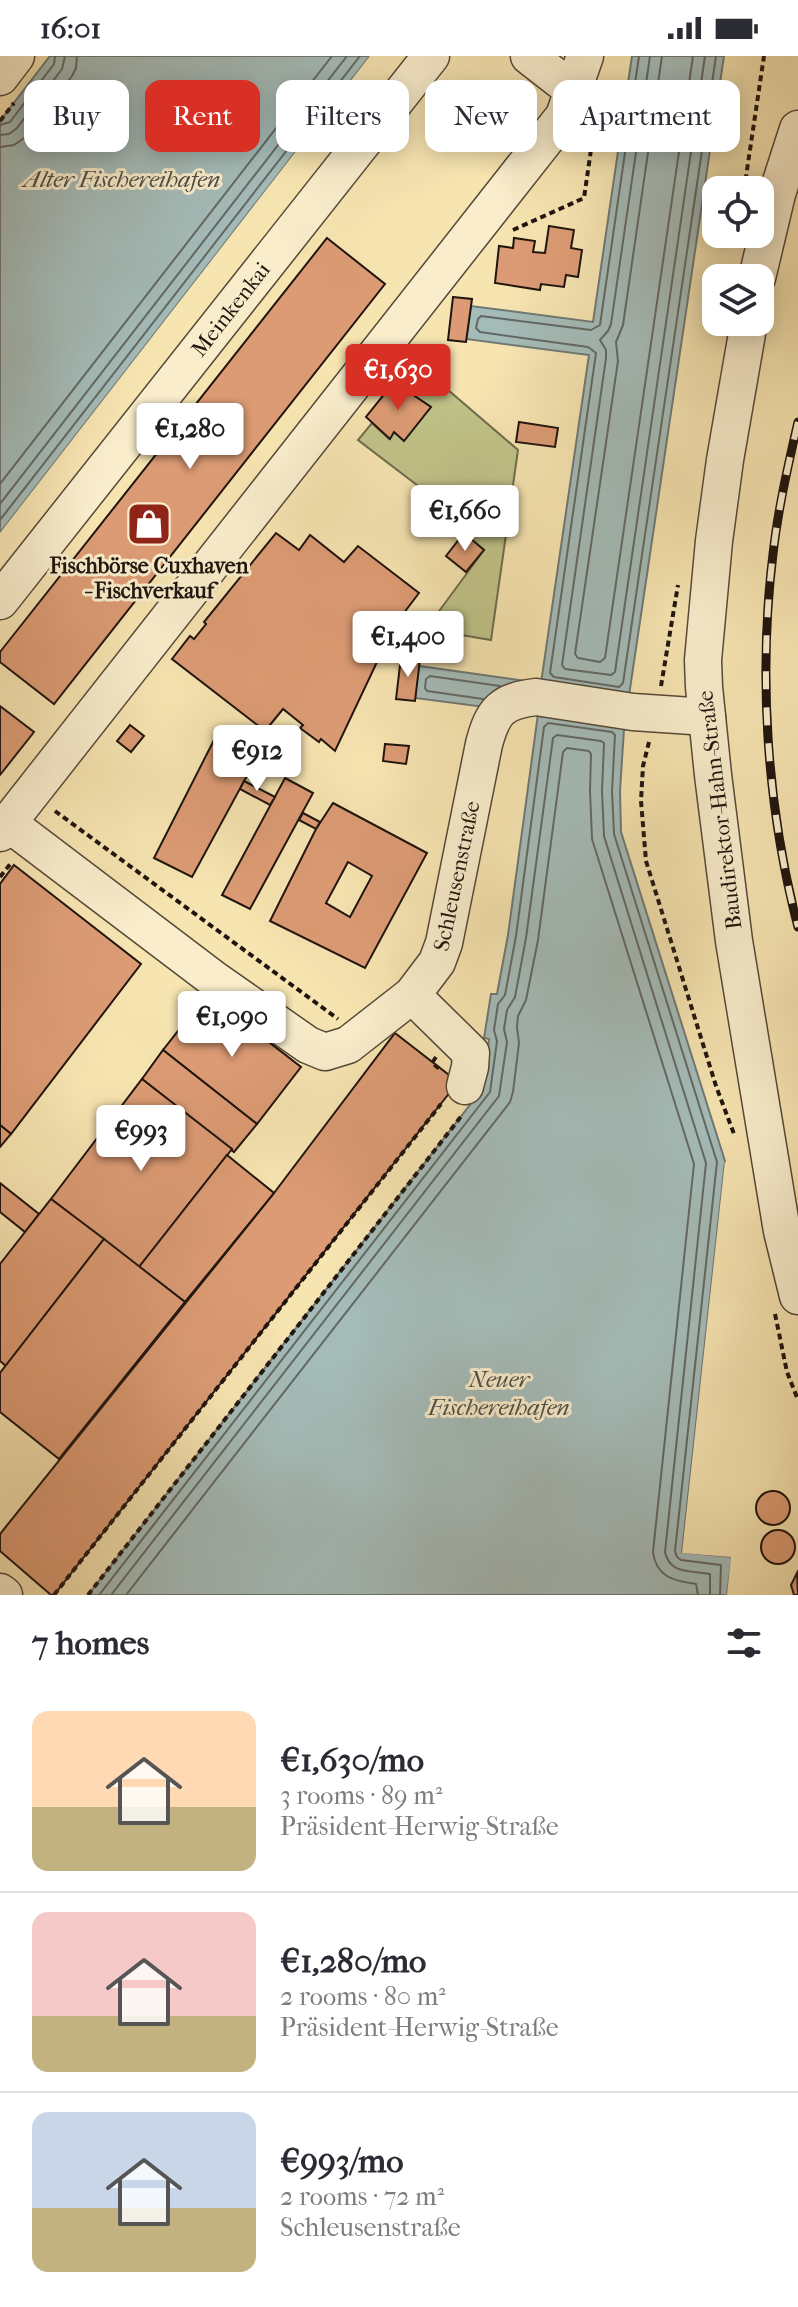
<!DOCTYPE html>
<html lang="en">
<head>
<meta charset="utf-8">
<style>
  :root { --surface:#fff; --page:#f2f2f3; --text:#2b2b33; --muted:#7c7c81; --line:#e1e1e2; --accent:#d93025 }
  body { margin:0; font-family:"IM FELL French Canon",serif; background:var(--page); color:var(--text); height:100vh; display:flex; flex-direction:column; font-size:30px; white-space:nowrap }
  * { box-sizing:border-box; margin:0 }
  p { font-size:26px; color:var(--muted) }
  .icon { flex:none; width:44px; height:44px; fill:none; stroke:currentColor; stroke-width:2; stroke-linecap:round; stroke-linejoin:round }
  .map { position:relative; height:1539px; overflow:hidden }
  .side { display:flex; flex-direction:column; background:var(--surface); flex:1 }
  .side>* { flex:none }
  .guide { position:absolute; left:24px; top:24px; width:750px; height:72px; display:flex; gap:16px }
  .buttons { position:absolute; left:702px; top:120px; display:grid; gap:16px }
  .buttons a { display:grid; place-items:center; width:72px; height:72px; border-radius:16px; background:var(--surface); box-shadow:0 4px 20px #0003; font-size:40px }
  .price { position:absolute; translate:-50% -68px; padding:0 18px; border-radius:8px; background:#fff; color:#222; font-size:26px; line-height:52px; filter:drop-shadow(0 2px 4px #0008) }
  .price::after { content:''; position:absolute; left:50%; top:48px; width:24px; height:18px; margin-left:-12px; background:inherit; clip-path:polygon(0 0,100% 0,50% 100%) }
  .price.current { background:var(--accent); color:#fff }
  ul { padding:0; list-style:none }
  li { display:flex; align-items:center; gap:24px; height:200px; padding:0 32px }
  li+li { border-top:2px solid var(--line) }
  li span { display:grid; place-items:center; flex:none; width:224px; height:160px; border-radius:16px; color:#555 }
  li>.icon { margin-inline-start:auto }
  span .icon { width:96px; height:96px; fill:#fffc; stroke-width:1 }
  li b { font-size:34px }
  h2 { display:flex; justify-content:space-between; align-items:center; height:96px; padding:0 32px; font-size:34px }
  .chip { padding:0 28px; border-radius:16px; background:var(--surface); box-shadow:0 4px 20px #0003; font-size:28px; line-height:72px }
  .chip.current { background:var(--accent); color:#fff }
  .status { display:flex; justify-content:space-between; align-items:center; height:56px; padding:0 40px; background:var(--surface); direction:ltr }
  .status svg { height:22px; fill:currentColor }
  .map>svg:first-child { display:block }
</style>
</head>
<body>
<div class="status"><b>16:01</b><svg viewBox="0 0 49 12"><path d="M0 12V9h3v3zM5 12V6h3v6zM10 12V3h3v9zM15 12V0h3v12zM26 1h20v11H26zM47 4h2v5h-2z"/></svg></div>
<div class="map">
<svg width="798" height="1539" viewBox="0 0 798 1539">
  <rect width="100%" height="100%" fill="#f6e4b1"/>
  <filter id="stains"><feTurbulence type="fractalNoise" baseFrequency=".0025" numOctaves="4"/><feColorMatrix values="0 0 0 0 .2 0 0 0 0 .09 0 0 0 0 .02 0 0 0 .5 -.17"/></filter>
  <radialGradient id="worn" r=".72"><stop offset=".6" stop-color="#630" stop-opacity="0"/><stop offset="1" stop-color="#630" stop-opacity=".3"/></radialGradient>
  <!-- green -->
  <path fill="#c0c389" stroke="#706c4c" stroke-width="2" d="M 412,303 L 518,394 L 491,584 L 426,573 L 484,494 L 445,464 L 451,455 L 358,384 L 372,367 L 389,383 L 394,376 L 404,384 L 430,351 L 394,326 Z"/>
  <!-- water -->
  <g fill="#a4bbb8" stroke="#6f7874" stroke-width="2">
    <path d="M 50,0 L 370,0 L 0,477 L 0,65 Z"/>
    <path d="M 632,0 L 724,0 L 624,673 L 620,735 L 621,776 L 725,1105 L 682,1496 L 732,1501 L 727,1539 L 88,1539 L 483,1032 L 489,983 L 484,982 L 491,938 L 497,938 L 508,879 L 538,658 L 415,642 L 419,610 L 541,627 L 589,299 L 466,283 L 471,250 L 593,266 Z"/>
  </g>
  <!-- pier -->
  <g fill="#f6e4b1">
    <path d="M 370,0 L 374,0 L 0,481 L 0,477 Z"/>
    <path d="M 725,1105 L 728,1111 L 687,1493 L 734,1498 L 731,1539 L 727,1539 L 731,1501 L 682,1497 Z"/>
  </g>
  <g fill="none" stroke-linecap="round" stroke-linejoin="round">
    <!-- shore -->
    <g stroke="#626863" stroke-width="2">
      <path d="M 639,0 L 600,269 L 591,274 L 481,260 L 478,263 L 476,272 L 480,276 L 588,291 L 596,297 L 550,617 L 554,621 L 619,631 L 623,627 L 716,0"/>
      <path d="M 650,0 L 611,268 L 608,275 L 600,284 L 606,294 L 606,302 L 562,609 L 565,613 L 611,619 L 615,616 L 705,0"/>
      <path d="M 662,0 L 623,269 L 616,286 L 618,305 L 575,598 L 578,602 L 600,606 L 605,602 L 693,0"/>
      <path d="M 0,69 L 10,66 L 54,8 L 55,0"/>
      <path d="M 0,79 L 9,78 L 17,72 L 62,13 L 65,0"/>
      <path d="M 0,91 L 14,89 L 24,82 L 72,20 L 76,12 L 77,0"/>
      <path d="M 0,428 L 332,0"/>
      <path d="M 0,448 L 347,0"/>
      <path d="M 0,464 L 360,0"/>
      <path d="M 483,643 L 427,635 L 425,632 L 426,623 L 430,620 L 500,630"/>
      <path d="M 99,1539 L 490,1036 L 497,985 L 494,974 L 498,948 L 505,939 L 516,880 L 544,671 L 548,667 L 612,676 L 615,679 L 612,735 L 614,778 L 717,1106 L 675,1495 L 677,1501 L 681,1504 L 721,1509 L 720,1539"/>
      <path d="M 111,1539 L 499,1040 L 507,986 L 504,973 L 507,954 L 515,941 L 526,882 L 553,682 L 557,679 L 601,685 L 604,687 L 602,735 L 604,780 L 706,1107 L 665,1496 C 670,1519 691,1514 710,1518 L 710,1539"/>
      <path d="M 126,1539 L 510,1046 L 513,1036 L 519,987 L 517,971 L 518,960 L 526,944 L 538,884 L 563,696 L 567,692 L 589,695 L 591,698 L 590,735 L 592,783 L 694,1108 L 653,1496 C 656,1521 674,1525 696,1528 L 698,1539"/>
    </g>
  </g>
  <!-- building -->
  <g fill="#dc9b74" stroke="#1f140e" stroke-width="2" fill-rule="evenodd">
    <path d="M 549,170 L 574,174 L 571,192 L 582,194 L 578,221 L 566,219 L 564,231 L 541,228 L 540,234 L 495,227 L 499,190 L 513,192 L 514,182 L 535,185 L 533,196 L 545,197 Z"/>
    <path d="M 327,182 L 385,228 L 54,648 L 0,606 L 0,596 Z"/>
    <path d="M 453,241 L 472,243 L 466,286 L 448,284 Z"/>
    <path d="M 394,326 L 431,351 L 404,385 L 394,376 L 390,383 L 366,361 Z"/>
    <path d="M 519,366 L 558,372 L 555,391 L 516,386 Z"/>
    <path d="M 276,477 L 299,494 L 310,479 L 344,506 L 358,490 L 419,537 L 394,570 L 335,695 L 321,683 L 319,686 L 300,672 L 303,669 L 283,653 L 265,675 L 172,603 L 190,580 L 194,583 L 206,568 L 204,566 Z"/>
    <path d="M 464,477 L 484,494 L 466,516 L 446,500 Z"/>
    <path d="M 401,601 L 420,603 L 415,645 L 396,643 Z"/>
    <path d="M 0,650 L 34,676 L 0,719 Z"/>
    <path d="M 130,669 L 144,680 L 131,696 L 117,685 Z"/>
    <path d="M 214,684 L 222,688 L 221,693 L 249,707 L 251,702 L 255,705 L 192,821 L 154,802 Z"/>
    <path d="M 385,688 L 409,690 L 406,708 L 383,705 Z"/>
    <path d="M 285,722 L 313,737 L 250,853 L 222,839 Z"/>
    <path d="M 244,725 L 275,741 L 270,749 L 240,733 Z"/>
    <path d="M 333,747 L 427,797 L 365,912 L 270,865 L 316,773 ZM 348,806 L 372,820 L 350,861 L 326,847 Z"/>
    <path d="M 303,757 L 320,766 L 316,773 L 299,764 Z"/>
    <path d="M 14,809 L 141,908 L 11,1078 L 0,1069 L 0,828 Z"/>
    <path d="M 207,938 L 301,1011 L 257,1068 L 163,994 Z"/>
    <path d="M 395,977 L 458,1026 L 54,1539 L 51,1539 L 0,1495 L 0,1478 L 274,1137 Z"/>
    <path d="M 163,994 L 257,1068 L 234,1096 L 142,1023 Z"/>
    <path d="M 142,1023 L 232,1093 L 139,1211 L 51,1143 Z"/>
    <path d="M 0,1069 L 11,1078 L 0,1091 Z"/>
    <path d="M 227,1099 L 274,1137 L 185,1246 L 139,1211 Z"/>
    <path d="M 0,1127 L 39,1158 L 25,1176 L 0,1156 Z"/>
    <path d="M 51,1143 L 104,1183 L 6,1310 L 0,1305 L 0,1208 Z"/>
    <path d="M 104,1183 L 185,1246 L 59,1403 L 0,1356 L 0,1317 Z"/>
    <circle cx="773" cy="1452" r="17"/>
    <circle cx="778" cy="1491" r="17"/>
    <path d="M 797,1517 L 798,1539 L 794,1539 L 791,1529 Z"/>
  </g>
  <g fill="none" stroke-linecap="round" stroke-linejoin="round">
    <!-- minor casing -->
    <g stroke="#554837" stroke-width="39">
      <g id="minor">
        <path d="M 529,0 L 574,35"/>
        <path d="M 0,21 L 16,0"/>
        <path d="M 757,222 L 777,138 L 798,73"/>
        <path d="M 749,266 L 725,404 L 714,485 L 703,604 L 704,631 L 713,719 L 734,885 L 782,1175 L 798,1240"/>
        <path d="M 0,545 L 431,0"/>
        <path d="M 8,767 L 215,924 L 308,989 L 325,996 L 348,989 L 412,939 L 437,906 L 444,887 L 484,688 C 493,654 502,645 536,641 L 633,656 L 707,661"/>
        <path d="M 0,777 L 564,60 L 585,0"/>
        <path d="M 412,939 L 471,997 L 470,1011 L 465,1030"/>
        <path d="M 0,1536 L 4,1539"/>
      </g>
    </g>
    <!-- path -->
    <g stroke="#1f140e" stroke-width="4" stroke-dasharray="6 4" stroke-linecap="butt">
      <path d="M 0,65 L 14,47"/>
      <path d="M 744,134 L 764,0"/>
      <path d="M 513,174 L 584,142 L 595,66"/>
      <path d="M 661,630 L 678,529"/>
      <path d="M 649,686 L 643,710 L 641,745 L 646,805 L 716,1030 L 734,1078"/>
      <path d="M 55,755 L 338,963"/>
      <path d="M 0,821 L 11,807"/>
      <path d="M 436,1001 L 432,1007 L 441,1014"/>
      <path d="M 775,1258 L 787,1316 L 798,1344"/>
      <path d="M 54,1539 L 441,1048"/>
      <path d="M 88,1539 L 463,1058"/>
    </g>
    <!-- minor -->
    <use href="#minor" stroke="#f9edcc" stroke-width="36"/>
    <!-- rail casing -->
    <g stroke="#1f140e" stroke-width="9">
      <path id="rail" d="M 798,366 C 788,410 778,453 773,498 C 758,620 767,752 798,871"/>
    </g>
    <!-- rail -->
    <use href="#rail" stroke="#f9edcc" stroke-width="6" stroke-dasharray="18" stroke-linecap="butt"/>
  </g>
  <!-- icons -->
  <defs>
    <g id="shop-square" transform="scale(2.3)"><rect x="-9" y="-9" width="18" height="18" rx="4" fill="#8f2418" stroke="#f9edcc"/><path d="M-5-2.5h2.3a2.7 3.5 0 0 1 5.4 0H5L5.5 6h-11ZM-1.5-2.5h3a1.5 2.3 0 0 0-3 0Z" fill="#fff"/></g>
  </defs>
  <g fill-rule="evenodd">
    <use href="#shop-square" x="149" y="468"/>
  </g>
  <g text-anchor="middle" stroke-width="6" stroke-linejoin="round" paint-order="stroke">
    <!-- street labels -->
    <g font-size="22" fill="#1f140e" stroke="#f9edcc">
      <text transform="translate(230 253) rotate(-52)" y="8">Meinkenkai</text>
      <text transform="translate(719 754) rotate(-97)" y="8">Baudirektor-Hahn-Straße</text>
      <text transform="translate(456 820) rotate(-78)" y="8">Schleusenstraße</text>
    </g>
    <!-- poi labels -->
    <g font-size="22" font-weight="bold" fill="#1f140e" stroke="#f9edcc">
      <text x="149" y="517">Fischbörse Cuxhaven<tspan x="149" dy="25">- Fischverkauf</tspan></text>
    </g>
    <!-- water labels -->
    <g font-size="24" font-style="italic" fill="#4e4e4a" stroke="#f9edcc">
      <text x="122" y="131">Alter Fischereihafen</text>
      <text x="499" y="1331">Neuer<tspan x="499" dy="28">Fischereihafen</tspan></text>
    </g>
  </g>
  <rect width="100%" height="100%" filter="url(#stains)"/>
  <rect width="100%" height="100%" fill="url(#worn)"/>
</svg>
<div class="buttons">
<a><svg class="icon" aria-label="locate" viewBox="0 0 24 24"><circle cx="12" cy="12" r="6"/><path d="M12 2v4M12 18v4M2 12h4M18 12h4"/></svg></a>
<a><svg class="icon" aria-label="layers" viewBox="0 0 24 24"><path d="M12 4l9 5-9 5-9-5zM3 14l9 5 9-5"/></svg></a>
</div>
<b class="price current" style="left:398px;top:356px">€1,630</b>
<b class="price" style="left:190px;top:415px">€1,280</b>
<b class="price" style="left:465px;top:497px">€1,660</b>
<b class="price" style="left:408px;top:623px">€1,400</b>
<b class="price" style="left:257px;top:737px">€912</b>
<b class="price" style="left:232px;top:1003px">€1,090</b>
<b class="price" style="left:141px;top:1117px">€993</b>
<div class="guide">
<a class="chip">Buy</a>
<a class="chip current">Rent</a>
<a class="chip">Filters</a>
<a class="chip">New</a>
<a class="chip">Apartment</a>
</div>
</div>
<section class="side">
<h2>7 homes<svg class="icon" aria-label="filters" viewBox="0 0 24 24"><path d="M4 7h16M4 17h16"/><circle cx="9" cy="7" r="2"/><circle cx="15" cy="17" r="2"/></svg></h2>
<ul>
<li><span style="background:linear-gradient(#ffd9b3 60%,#c2b280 0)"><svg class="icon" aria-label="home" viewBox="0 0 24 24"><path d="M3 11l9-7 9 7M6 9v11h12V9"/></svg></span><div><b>€1,630/mo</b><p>3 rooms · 89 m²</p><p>Präsident-Herwig-Straße</p></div></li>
<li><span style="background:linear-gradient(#f6c9c9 65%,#c2b280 0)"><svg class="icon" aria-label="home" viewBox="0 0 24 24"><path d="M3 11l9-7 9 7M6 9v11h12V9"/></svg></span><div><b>€1,280/mo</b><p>2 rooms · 80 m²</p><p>Präsident-Herwig-Straße</p></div></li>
<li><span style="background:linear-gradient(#c9d6e8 60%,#c2b280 0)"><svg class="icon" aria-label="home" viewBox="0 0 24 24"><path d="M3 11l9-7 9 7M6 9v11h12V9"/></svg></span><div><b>€993/mo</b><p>2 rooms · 72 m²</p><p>Schleusenstraße</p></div></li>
</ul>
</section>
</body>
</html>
